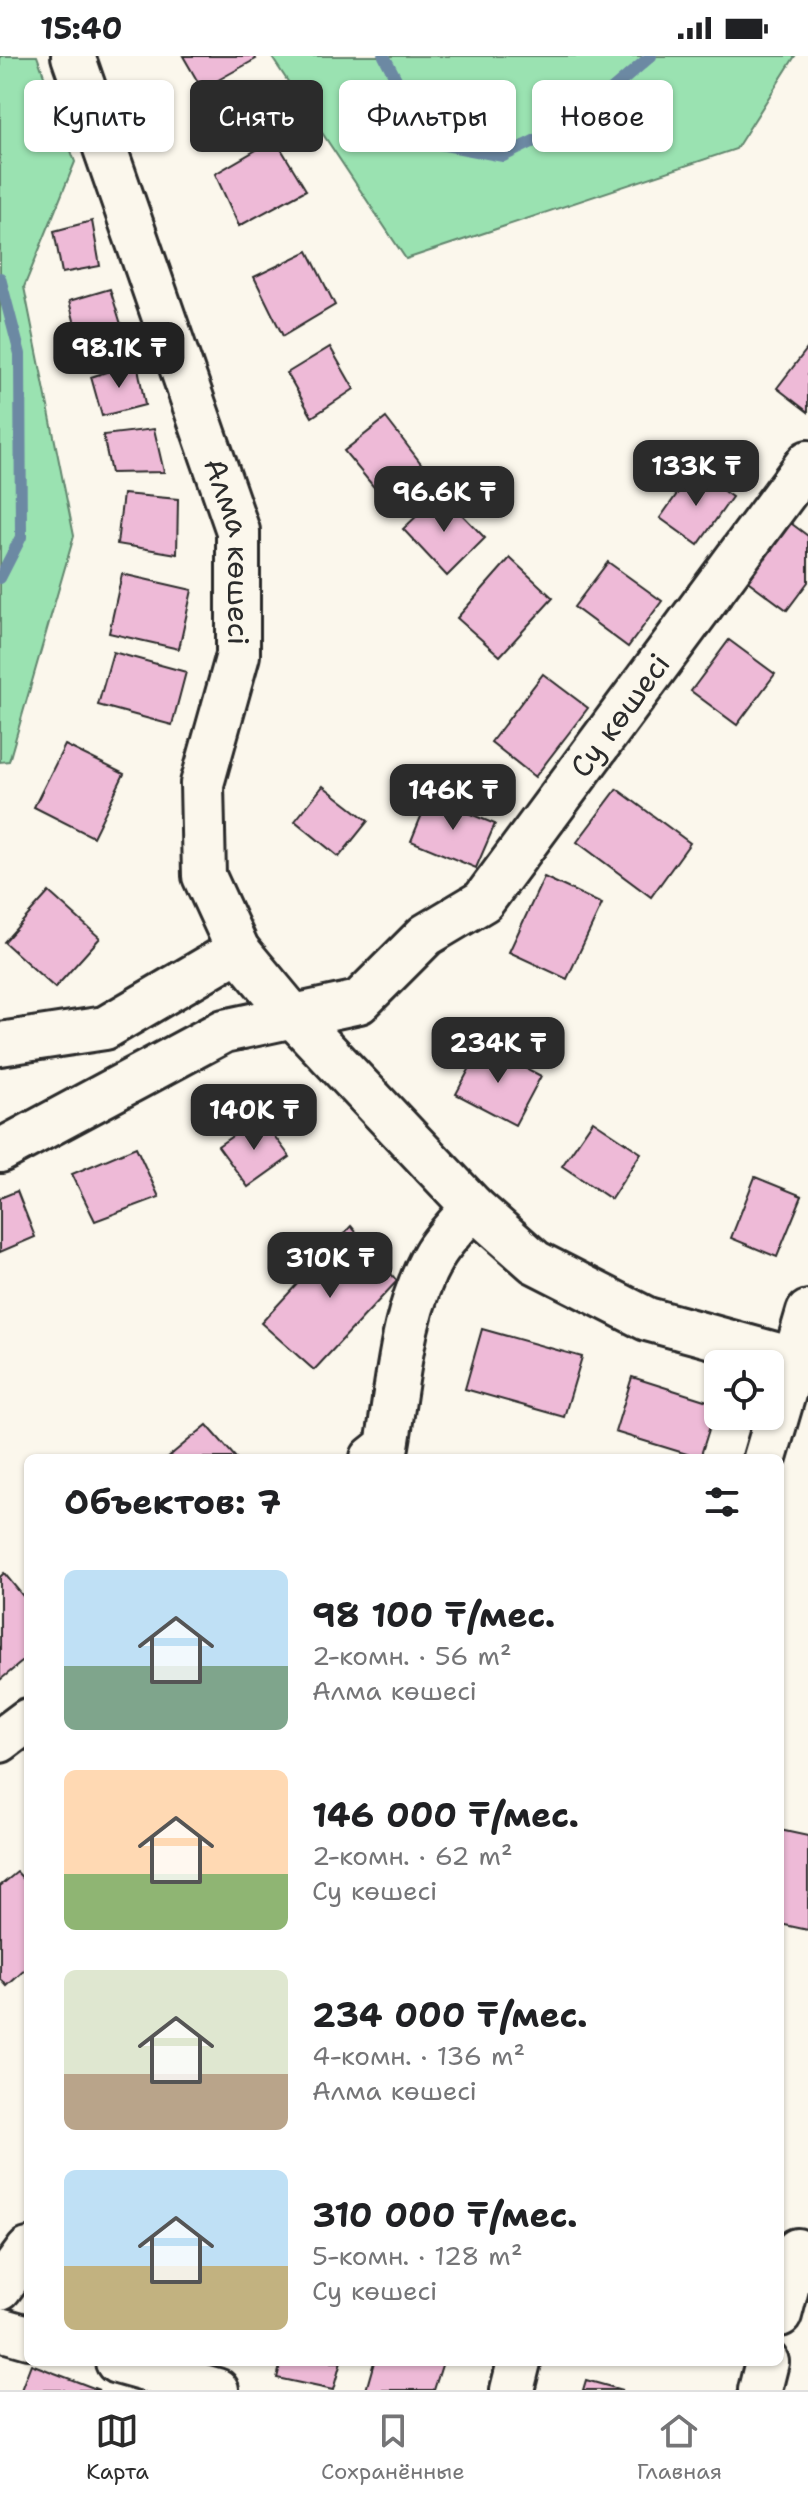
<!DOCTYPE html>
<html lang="ru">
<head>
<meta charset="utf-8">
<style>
  :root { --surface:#fff; --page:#f2f2f2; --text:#202124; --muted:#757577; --line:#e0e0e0; --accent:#2b2b2b }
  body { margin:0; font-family:"Shantell Sans",sans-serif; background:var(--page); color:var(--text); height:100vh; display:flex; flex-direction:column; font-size:30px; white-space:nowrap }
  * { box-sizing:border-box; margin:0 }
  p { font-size:26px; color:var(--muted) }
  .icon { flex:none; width:44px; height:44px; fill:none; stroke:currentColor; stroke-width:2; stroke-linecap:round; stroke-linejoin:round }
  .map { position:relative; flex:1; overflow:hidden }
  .drawer { position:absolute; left:24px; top:1398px; width:760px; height:912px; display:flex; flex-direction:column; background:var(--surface); border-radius:12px; box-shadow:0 2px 6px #0004 }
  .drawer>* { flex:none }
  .banner { position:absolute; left:24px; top:24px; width:760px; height:72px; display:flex; gap:16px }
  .buttons { position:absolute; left:704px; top:1294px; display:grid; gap:16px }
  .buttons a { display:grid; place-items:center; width:80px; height:80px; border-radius:12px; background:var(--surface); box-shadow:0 2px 6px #0004; font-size:40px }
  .price { position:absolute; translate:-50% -68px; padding:0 18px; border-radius:16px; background:var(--accent); color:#fff; font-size:26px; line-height:52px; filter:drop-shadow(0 2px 4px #0008) }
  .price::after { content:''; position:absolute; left:50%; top:48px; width:24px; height:18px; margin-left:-12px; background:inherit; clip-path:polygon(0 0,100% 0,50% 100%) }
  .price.active { background:#222; color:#fff }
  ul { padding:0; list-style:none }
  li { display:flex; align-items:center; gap:24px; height:200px; padding:0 40px }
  li span { display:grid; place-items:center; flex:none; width:224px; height:160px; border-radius:12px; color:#555 }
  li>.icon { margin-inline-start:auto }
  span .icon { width:96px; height:96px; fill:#fffc; stroke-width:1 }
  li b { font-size:34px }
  h2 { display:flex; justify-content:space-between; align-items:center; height:96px; padding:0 40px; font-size:34px }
  .chip { padding:0 28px; border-radius:12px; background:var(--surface); box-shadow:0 2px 6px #0004; font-size:28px; line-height:72px }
  .chip.active { background:var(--accent); color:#fff }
  .status { display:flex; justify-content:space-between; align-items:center; height:56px; padding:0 40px; background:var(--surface); direction:ltr }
  .status svg { height:22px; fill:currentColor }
  .tabs { display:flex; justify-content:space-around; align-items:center; height:112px; border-top:2px solid var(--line); background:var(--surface); font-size:22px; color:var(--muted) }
  .tabs a { display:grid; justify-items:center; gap:4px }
  .tabs .active { color:var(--accent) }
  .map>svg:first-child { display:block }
</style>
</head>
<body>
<div class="status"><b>15:40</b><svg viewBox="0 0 49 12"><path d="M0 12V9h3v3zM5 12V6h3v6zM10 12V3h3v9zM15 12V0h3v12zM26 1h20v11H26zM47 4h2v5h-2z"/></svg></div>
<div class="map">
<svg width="808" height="2334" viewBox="0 0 808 2334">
  <rect width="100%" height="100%" fill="#fbf7ec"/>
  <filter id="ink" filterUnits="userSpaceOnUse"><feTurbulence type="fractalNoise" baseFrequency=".0125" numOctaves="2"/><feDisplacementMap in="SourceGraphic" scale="16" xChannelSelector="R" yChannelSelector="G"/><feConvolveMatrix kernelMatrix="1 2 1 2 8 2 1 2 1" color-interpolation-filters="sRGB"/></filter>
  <g filter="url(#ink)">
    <!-- green -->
    <g fill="#9ae2b1" stroke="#62866e" stroke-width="2">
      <path d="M 0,0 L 37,0 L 75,106 L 24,231 L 74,480 L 9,705 L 0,706 Z"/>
      <path d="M 271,0 L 795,0 L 736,93 L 406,203 Z"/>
    </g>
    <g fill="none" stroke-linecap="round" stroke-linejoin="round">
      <!-- stream -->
      <g stroke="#6c89a3" stroke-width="12">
        <path d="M 384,0 L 429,86 L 503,100 L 577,64 L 651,0"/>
        <path d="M 0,222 L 20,298 L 21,481 L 0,522"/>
      </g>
    </g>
    <!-- building -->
    <g fill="#eebad7" stroke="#2b2b2b" stroke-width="2">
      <path d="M 183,0 L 254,0 L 256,3 L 202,33 Z"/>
      <path d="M 275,83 L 306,134 L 239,170 L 215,118 Z"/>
      <path d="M 92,165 L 100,210 L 62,217 L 54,175 Z"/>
      <path d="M 308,195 L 335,249 L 283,280 L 254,221 Z"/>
      <path d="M 110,233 L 125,281 L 81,292 L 69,245 Z"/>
      <path d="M 330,291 L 354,333 L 312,361 L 287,317 Z"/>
      <path d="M 807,293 L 808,294 L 808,356 L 777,332 Z"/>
      <path d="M 137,306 L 145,349 L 102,360 L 91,321 Z"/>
      <path d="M 386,362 L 423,410 L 387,447 L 344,395 Z"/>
      <path d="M 154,373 L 164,416 L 111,417 L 103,379 Z"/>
      <path d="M 694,414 L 732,441 L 698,489 L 660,462 Z"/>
      <path d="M 441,437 L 485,482 L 447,520 L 403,473 Z"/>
      <path d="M 123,438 L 178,443 L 177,498 L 117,488 Z"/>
      <path d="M 788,465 L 808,480 L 808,526 L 787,554 L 745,523 Z"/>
      <path d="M 510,502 L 553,542 L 500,600 L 457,562 Z"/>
      <path d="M 608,506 L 662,545 L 628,591 L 574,551 Z"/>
      <path d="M 122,518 L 192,534 L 179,593 L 109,577 Z"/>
      <path d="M 729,584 L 775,618 L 737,669 L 691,635 Z"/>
      <path d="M 113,596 L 186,616 L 172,669 L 98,649 Z"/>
      <path d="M 543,618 L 588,652 L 535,721 L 491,686 Z"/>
      <path d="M 65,689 L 124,718 L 93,781 L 34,751 Z"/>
      <path d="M 323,730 L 368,765 L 339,801 L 295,765 Z"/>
      <path d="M 617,733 L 690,787 L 651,841 L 577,786 Z"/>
      <path d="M 429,741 L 495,768 L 476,812 L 411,785 Z"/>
      <path d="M 544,821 L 602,848 L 567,923 L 509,896 Z"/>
      <path d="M 49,836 L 100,882 L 55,932 L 4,886 Z"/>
      <path d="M 482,989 L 541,1020 L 515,1069 L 456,1038 Z"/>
      <path d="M 260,1061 L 290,1101 L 248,1131 L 218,1090 Z"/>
      <path d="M 593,1065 L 641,1097 L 611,1143 L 562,1110 Z"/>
      <path d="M 136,1091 L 159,1141 L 95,1165 L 72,1118 Z"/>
      <path d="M 755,1121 L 802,1140 L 777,1201 L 731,1182 Z"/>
      <path d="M 17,1135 L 35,1181 L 0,1196 L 0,1142 Z"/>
      <path d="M 351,1170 L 397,1225 L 314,1314 L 261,1267 Z"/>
      <path d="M 482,1273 L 582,1301 L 564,1361 L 465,1333 Z"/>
      <path d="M 632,1321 L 717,1348 L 700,1402 L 615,1376 Z"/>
      <path d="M 207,1369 L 236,1402 L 167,1402 Z"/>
      <path d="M 4,1517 L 28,1546 L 28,1601 L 0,1624 L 0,1521 Z"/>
      <path d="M 780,1774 L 808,1780 L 808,1874 L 780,1868 Z"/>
      <path d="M 17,1816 L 28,1828 L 28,1911 L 7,1930 L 0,1922 L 0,1830 Z"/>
      <path d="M 281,2306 L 341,2306 L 333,2334 L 277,2322 Z"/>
      <path d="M 374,2306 L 443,2306 L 434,2334 L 366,2334 Z"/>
      <path d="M 31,2308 L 99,2334 L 21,2334 Z"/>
      <path d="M 586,2324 L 622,2334 L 583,2334 Z"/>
    </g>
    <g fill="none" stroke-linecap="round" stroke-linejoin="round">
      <!-- minor casing -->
      <g stroke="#2b2b2b" stroke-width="48">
        <g id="minor">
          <path id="s1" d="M 73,0 L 238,475 L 238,599 L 202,728 L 204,820 L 238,894 L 292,959 L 473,1151 L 535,1206 L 647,1263 L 808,1307"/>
          <path d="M 0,988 L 105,972 L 238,894"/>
          <path id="s2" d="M 0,1095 L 224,975 L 359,946 L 426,879 L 483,845 L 808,406"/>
          <path d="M 372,1402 L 387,1390 C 398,1327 401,1256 434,1199 C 444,1182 460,1167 473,1151"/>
          <path d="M 765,1402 L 808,1256"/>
          <path d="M 0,1685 L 28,1664"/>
          <path d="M 0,2232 L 28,2194"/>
          <path d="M 780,2259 L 797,2194"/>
          <path d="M 0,2273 L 28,2281"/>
          <path d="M 117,2306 L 217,2334"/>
          <path d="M 512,2334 L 519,2306"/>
          <path d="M 760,2334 L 767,2306"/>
        </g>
      </g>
      <!-- minor -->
      <use href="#minor" stroke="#fbf7ec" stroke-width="42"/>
    </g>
  </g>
  <g text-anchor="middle" stroke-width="7" stroke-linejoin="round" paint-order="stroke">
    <!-- street labels -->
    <g font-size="30" fill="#2b2b2b" stroke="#fbf7ec">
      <text dy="10" stroke="none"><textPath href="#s1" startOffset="522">Алма көшесі</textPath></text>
      <text dy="10" stroke="none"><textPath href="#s2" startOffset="784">Су көшесі</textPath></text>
    </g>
  </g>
</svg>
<div class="buttons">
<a><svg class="icon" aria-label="locate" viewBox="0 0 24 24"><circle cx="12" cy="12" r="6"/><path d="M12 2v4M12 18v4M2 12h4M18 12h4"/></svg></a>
</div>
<b class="price active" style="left:119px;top:334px">98.1K ₸</b>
<b class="price" style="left:696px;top:452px">133K ₸</b>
<b class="price" style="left:444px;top:478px">96.6K ₸</b>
<b class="price" style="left:453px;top:776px">146K ₸</b>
<b class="price" style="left:498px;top:1029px">234K ₸</b>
<b class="price" style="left:254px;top:1096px">140K ₸</b>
<b class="price" style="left:330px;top:1244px">310K ₸</b>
<div class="banner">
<a class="chip">Купить</a>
<a class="chip active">Снять</a>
<a class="chip">Фильтры</a>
<a class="chip">Новое</a>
</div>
<section class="drawer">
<h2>Объектов: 7<svg class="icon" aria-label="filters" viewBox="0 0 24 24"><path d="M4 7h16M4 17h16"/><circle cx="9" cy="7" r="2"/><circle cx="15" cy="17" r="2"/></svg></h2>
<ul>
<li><span style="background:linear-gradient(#bfe0f5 60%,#7fa58c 0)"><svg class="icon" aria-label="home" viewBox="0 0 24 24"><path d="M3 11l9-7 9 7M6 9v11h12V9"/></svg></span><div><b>98 100 ₸/мес.</b><p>2-комн. · 56 m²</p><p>Алма көшесі</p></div></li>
<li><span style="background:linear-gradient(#ffd9b3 65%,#8fb573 0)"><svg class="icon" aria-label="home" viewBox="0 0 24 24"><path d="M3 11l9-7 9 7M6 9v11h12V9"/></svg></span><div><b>146 000 ₸/мес.</b><p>2-комн. · 62 m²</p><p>Су көшесі</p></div></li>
<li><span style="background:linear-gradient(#dfe7d0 65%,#b9a48a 0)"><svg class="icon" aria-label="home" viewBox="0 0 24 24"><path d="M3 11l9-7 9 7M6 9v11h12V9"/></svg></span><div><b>234 000 ₸/мес.</b><p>4-комн. · 136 m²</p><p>Алма көшесі</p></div></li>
<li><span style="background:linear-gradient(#bfe0f5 60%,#c2b280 0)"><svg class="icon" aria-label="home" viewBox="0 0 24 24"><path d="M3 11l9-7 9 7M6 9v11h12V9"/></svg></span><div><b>310 000 ₸/мес.</b><p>5-комн. · 128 m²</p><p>Су көшесі</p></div></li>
</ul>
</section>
</div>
<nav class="tabs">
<a class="active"><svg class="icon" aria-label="map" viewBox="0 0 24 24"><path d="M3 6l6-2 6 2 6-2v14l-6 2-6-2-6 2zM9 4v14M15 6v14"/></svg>Карта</a>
<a><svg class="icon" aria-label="saved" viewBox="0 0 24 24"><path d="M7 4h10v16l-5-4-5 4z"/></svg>Сохранённые</a>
<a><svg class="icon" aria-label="home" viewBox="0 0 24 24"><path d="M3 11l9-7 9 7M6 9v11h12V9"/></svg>Главная</a>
</nav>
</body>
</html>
